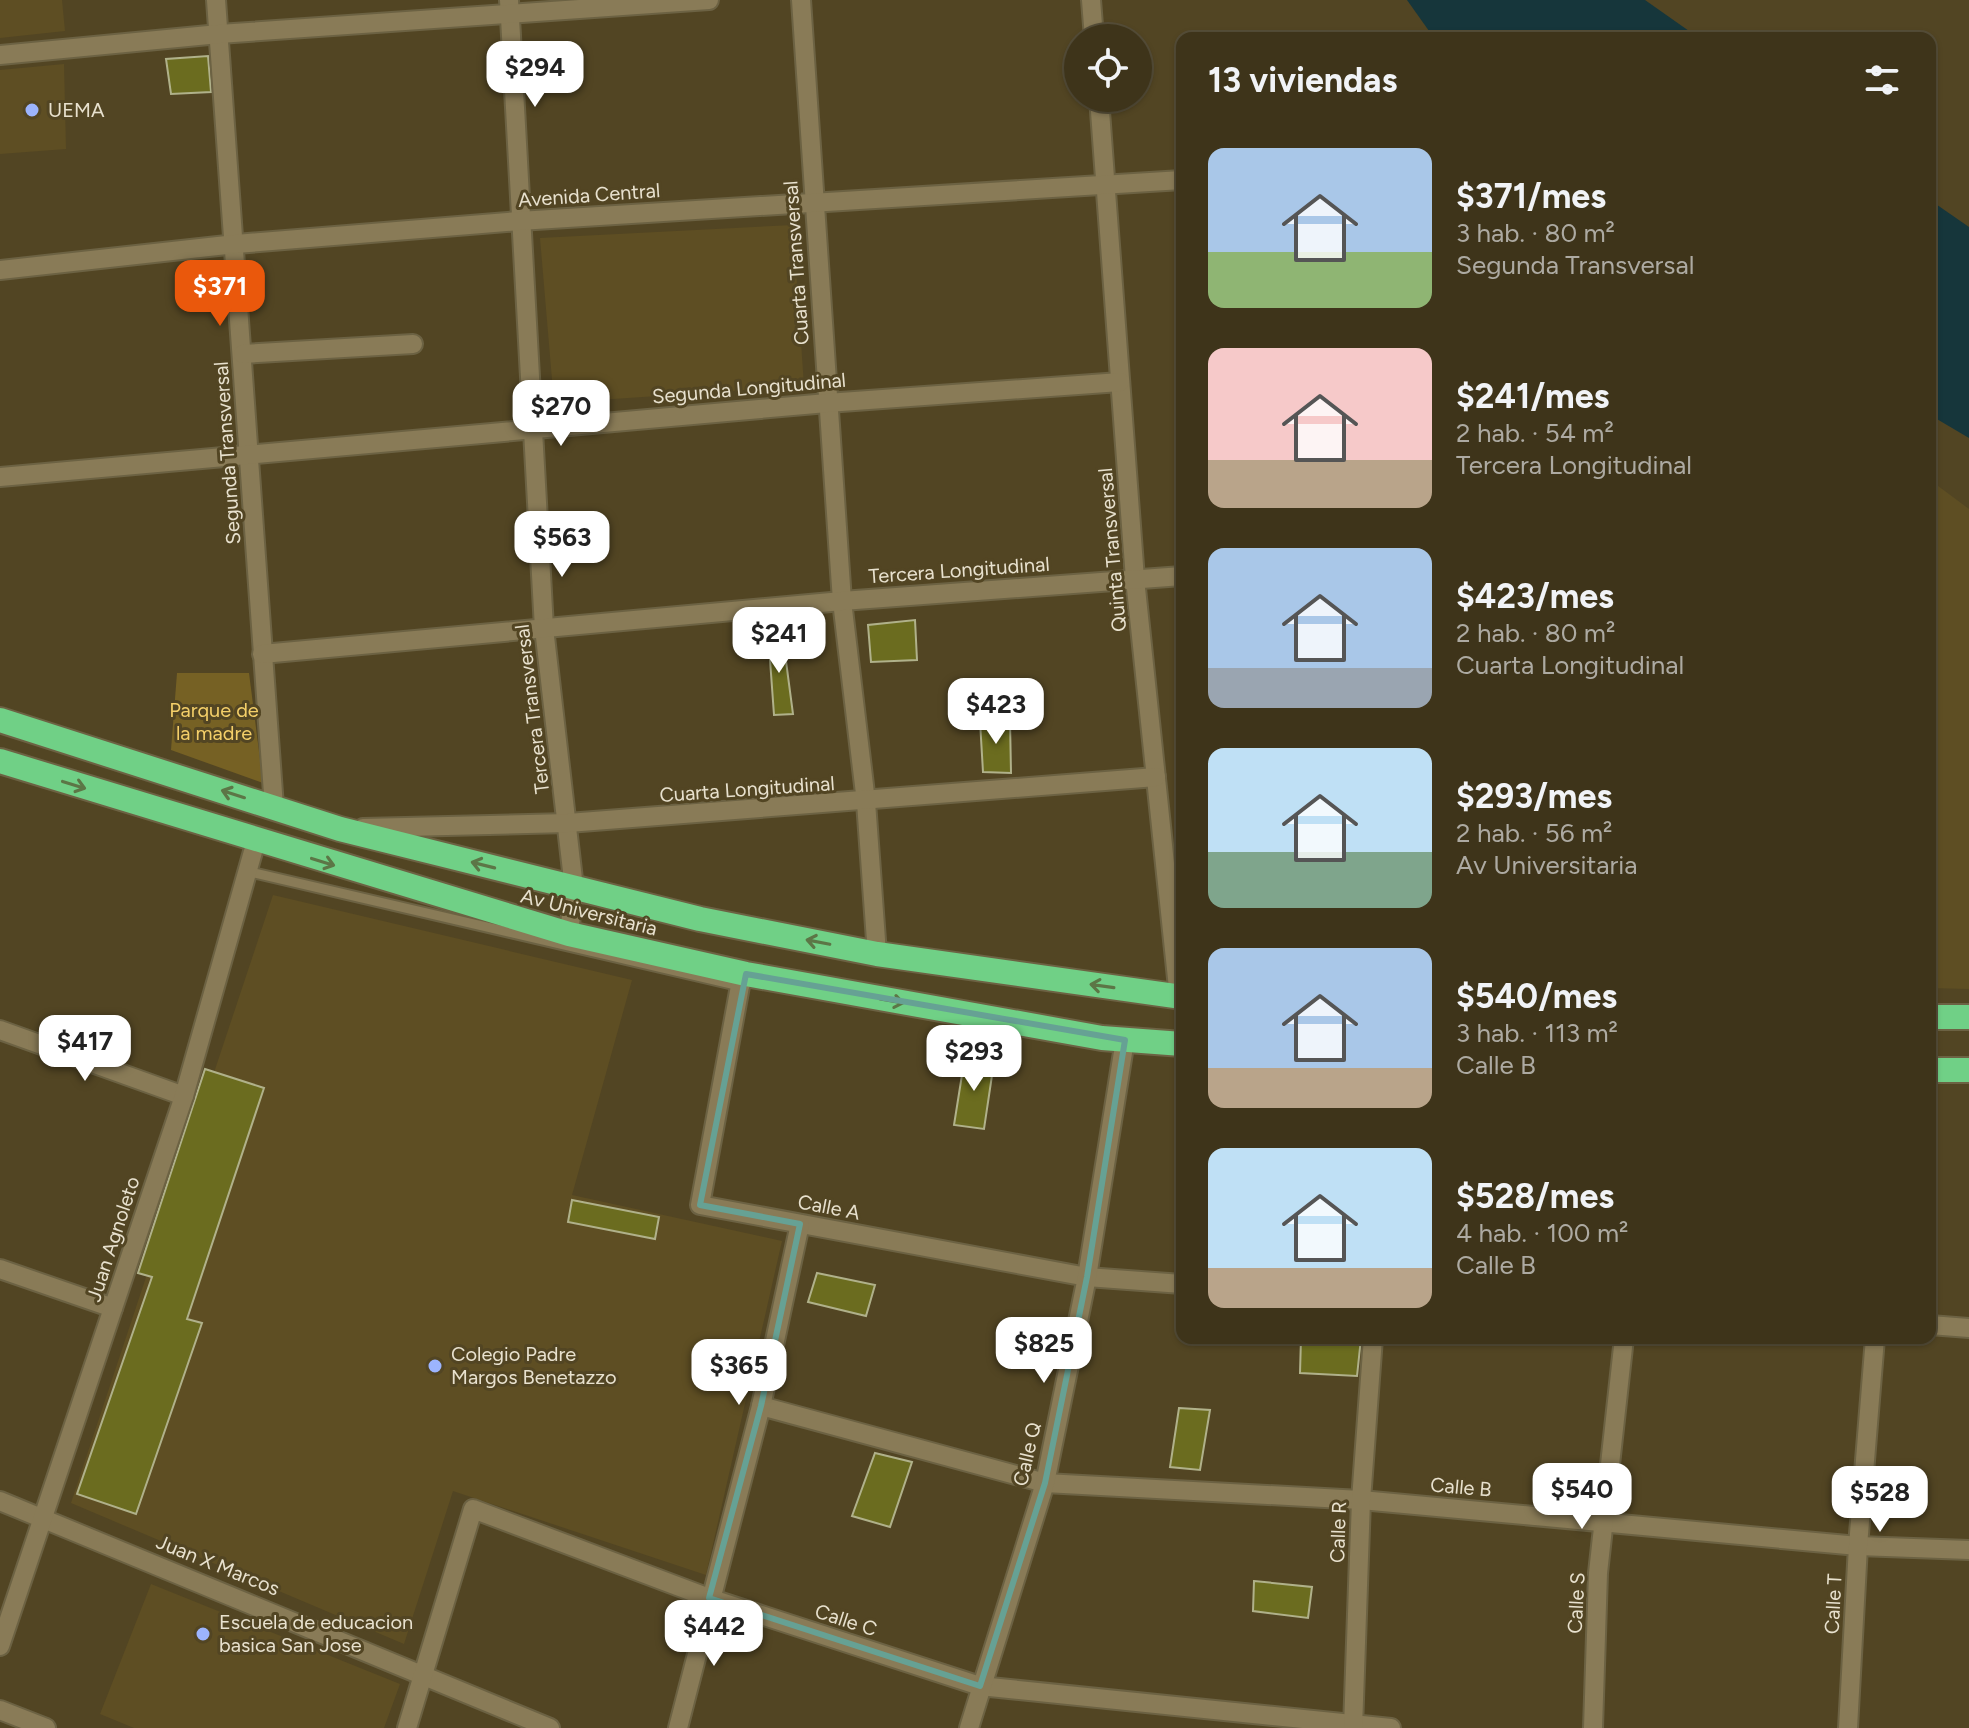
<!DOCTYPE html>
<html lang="es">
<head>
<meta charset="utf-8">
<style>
  :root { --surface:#3e341a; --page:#493f27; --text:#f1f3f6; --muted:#adaaa2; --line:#574f39; --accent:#ea580c }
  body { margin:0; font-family:Figtree,sans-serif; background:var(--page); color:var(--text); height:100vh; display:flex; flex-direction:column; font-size:30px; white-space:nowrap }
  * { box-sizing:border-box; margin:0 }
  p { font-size:26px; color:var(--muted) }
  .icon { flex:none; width:44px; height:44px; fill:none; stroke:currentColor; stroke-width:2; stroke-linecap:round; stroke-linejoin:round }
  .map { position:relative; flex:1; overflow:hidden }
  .sheet { position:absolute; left:1176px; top:32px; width:760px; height:1312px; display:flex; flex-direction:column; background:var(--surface); border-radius:16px; box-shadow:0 2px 6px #0004,0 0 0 2px var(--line) }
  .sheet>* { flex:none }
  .tools { position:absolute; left:1064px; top:24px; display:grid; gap:16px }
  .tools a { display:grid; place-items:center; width:88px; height:88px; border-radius:50%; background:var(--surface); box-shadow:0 2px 6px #0004,0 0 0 2px var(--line); font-size:40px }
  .price { position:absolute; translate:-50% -68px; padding:0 18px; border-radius:16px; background:#fff; color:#222; font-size:26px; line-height:52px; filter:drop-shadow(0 2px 4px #0008) }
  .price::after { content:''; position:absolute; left:50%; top:48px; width:24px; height:18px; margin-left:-12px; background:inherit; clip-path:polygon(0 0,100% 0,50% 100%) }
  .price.selected { background:var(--accent); color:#fff }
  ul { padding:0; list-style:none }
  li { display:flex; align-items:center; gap:24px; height:200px; padding:0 32px }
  li span { display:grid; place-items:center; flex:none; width:224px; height:160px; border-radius:16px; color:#555 }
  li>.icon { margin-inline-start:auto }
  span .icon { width:96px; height:96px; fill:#fffc; stroke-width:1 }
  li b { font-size:34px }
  h2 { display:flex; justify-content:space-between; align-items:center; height:96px; padding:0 32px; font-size:34px }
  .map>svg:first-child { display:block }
</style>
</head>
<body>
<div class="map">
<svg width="1969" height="1728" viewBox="0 0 1969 1728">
  <rect width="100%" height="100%" fill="#524523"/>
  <!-- built -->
  <g fill="#5e4e23">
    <path d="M 0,0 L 62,0 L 65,31 L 0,38 Z"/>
    <path d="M 64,64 L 66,149 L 0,154 L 0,70 Z"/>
    <path d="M 793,225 L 804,386 L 554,403 L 540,238 Z"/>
    <path d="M 1930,480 L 1969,509 L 1969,989 L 1930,988 Z"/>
    <path d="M 273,895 L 632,980 L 572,1195 L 782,1241 L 706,1575 L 453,1491 L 404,1644 L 71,1503 Z"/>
    <path d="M 151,1584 L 400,1684 L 384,1728 L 134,1728 L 100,1714 Z"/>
  </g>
  <!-- green -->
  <path fill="#766124" d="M 177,673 L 249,673 L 263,783 L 171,750 Z"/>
  <!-- water -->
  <g fill="#16363b">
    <path d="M 1407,0 L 1645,0 L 1699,38 L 1434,38 Z"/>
    <path d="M 1930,200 L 1969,227 L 1969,438 L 1930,415 Z"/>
  </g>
  <!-- building -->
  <g fill="#6b6c1f" stroke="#b0b18a" stroke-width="2">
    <path d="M 208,56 L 211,92 L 171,94 L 166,59 Z"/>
    <path d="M 915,620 L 917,660 L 871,662 L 868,625 Z"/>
    <path d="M 782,631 L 793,714 L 774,715 L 768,632 Z"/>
    <path d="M 980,721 L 1010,721 L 1011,773 L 983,772 Z"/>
    <path d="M 965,1056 L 994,1062 L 984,1129 L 954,1125 Z"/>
    <path d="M 205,1069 L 264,1088 L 187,1319 L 202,1323 L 136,1514 L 77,1494 L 152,1277 L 138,1273 Z"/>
    <path d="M 572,1200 L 659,1217 L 655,1239 L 568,1222 Z"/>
    <path d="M 817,1273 L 875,1285 L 866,1316 L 808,1302 Z"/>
    <path d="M 1301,1338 L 1361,1338 L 1357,1376 L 1300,1373 Z"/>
    <path d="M 1179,1408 L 1210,1410 L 1200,1470 L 1170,1467 Z"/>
    <path d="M 875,1453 L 912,1462 L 890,1527 L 852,1516 Z"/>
    <path d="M 1254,1581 L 1312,1587 L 1308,1618 L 1253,1611 Z"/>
  </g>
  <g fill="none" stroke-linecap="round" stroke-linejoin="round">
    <!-- lane casing -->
    <g stroke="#6c6243" stroke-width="13">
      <path id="lane" d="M 246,871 L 740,986"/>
    </g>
    <!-- street casing -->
    <g stroke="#6c6243" stroke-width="22">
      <g id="street">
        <path d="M 216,0 L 274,807"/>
        <path d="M 509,0 L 544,628 L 574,888 L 569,934"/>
        <path d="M 801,0 L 842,601 L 866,802 L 877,954"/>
        <path d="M 1091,0 L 1094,38"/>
        <path d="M 0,55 L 219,34 L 709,0"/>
        <path d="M 1099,98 L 1135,579 L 1179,997"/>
        <path d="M 0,270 L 236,244 L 519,221 L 1182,180"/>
        <path d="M 243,354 L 413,344"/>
        <path d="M 0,477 L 827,403 L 1120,382"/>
        <path d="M 262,654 L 842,601 L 1182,576"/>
        <path d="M 363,828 L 568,823 L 1156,777"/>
        <path d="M 746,974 L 740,986 L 700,1205 L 1087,1277 L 1182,1284"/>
        <path d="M 0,1030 L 184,1096"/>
        <path d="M 0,1269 L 113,1308"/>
        <path d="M 1930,1325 L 1969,1328"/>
        <path d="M 761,1406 L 1045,1483 L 1361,1500 L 1858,1546 L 1969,1550"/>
        <path d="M 0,1501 L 550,1728"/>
        <path d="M 0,1646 L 184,1096 L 256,841"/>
        <path d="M 0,1710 L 46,1728"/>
        <path d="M 407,1728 L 473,1509 L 709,1598 L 980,1686 L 1391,1728"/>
        <path d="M 678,1728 L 761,1406 L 800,1224"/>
        <path d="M 969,1728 L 1045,1483 L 1087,1277 L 1125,1040"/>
        <path d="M 1353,1728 L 1361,1500 L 1373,1338"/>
        <path d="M 1593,1728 L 1598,1573 L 1624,1338"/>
        <path d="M 1848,1728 L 1858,1546 L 1875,1338"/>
      </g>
    </g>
    <!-- highway casing -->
    <g stroke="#6c6243" stroke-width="28">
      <g id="highway">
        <path d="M 0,720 L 340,829 L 700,919 L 877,954 L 1182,997"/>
        <path d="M 0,761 L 569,934 L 746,974 L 1102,1038 L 1182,1044"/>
        <path d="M 1930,1017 L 1969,1017"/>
        <path d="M 1930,1070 L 1969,1070"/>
      </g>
    </g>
    <!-- lane -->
    <use href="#lane" stroke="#897b57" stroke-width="9"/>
    <!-- street -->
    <use href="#street" stroke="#897b57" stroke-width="18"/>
    <!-- highway -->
    <use href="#highway" stroke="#70d086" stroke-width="24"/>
  </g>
  <!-- one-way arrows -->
  <defs><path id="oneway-shaft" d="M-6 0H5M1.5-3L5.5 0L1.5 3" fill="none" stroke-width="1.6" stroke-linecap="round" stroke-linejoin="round" transform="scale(2)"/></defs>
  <g stroke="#5c7646">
    <use href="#oneway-shaft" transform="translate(74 785) rotate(17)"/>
    <use href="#oneway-shaft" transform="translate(233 794) rotate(-162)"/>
    <use href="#oneway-shaft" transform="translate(323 862) rotate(17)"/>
    <use href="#oneway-shaft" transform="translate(483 865) rotate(-166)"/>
    <use href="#oneway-shaft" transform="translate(818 942) rotate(-169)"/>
    <use href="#oneway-shaft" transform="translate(1102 986) rotate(-172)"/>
    <use href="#oneway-shaft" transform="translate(892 1001) rotate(10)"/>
  </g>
  <!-- marked area -->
  <path fill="none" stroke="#66a194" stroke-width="6" stroke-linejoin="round" d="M 746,974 L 1125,1040 L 1087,1277 L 1045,1483 L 980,1686 L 709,1598 L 761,1406 L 800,1224 L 700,1205 Z"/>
  <!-- markers -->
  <g fill="#9cb4fd" stroke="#524523" stroke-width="3">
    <circle cx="32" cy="110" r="8"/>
    <circle cx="435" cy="1366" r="8"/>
    <circle cx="203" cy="1634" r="8"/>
  </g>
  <g text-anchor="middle" stroke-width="6" stroke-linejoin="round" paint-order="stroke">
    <!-- poi labels -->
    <g font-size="20" fill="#e8e1ce" stroke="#524523" text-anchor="start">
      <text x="48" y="117">UEMA</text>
      <text x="451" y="1361">Colegio Padre<tspan x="451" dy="23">Margos Benetazzo</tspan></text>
      <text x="219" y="1629">Escuela de educacion<tspan x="219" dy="23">basica San Jose</tspan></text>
    </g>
    <!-- street labels -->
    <g font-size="20" fill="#e8e1ce" stroke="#524523">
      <text transform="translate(589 195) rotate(-4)" y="7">Avenida Central</text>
      <text transform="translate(796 263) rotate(-94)" y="7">Cuarta Transversal</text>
      <text transform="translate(749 388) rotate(-5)" y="7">Segunda Longitudinal</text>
      <text transform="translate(227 453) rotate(-94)" y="7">Segunda Transversal</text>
      <text transform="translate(1112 550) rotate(-95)" y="7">Quinta Transversal</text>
      <text transform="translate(959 570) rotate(-4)" y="7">Tercera Longitudinal</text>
      <text transform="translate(532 709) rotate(-97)" y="7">Tercera Transversal</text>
      <text transform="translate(747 789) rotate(-4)" y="7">Cuarta Longitudinal</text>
      <text transform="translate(589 912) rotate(14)" y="7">Av Universitaria</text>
      <text transform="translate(829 1207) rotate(11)" y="7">Calle A</text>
      <text transform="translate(113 1239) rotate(-72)" y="7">Juan Agnoleto</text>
      <text transform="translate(1027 1454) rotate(-77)" y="7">Calle Q</text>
      <text transform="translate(1461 1487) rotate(5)" y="7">Calle B</text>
      <text transform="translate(1338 1532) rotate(-88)" y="7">Calle R</text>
      <text transform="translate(218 1565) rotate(22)" y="7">Juan X Marcos</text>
      <text transform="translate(1576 1603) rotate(-87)" y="7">Calle S</text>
      <text transform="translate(1833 1604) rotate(-87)" y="7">Calle T</text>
      <text transform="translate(846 1620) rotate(18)" y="7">Calle C</text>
    </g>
    <!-- park labels -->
    <g font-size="20" fill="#f4cf69" stroke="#524523">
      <text x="214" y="717">Parque de<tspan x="214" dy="23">la madre</tspan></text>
    </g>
  </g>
</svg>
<div class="tools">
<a><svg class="icon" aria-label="locate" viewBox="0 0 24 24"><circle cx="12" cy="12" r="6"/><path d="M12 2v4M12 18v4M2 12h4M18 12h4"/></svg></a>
</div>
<b class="price" style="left:535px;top:109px">$294</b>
<b class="price selected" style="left:220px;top:328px">$371</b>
<b class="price" style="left:561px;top:448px">$270</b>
<b class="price" style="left:562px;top:579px">$563</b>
<b class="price" style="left:779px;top:675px">$241</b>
<b class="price" style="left:996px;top:746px">$423</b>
<b class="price" style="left:85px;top:1083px">$417</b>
<b class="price" style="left:974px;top:1093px">$293</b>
<b class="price" style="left:1044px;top:1385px">$825</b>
<b class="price" style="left:739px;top:1407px">$365</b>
<b class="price" style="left:1582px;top:1531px">$540</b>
<b class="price" style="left:1880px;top:1534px">$528</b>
<b class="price" style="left:714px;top:1668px">$442</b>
<section class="sheet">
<h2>13 viviendas<svg class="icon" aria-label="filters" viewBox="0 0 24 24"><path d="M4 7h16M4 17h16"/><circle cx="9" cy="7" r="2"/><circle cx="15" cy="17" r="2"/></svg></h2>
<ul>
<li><span style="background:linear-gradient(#a9c7e8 65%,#8fb573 0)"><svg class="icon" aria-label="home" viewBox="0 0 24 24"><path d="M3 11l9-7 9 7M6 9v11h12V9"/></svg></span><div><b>$371/mes</b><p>3 hab. · 80 m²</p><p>Segunda Transversal</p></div></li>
<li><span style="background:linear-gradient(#f6c9c9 70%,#b9a48a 0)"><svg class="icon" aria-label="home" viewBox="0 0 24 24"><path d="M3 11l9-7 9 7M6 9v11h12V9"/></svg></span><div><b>$241/mes</b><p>2 hab. · 54 m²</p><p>Tercera Longitudinal</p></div></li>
<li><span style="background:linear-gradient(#a9c7e8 75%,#9aa5b1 0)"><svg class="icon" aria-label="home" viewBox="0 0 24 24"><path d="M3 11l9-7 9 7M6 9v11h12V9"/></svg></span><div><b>$423/mes</b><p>2 hab. · 80 m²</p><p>Cuarta Longitudinal</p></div></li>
<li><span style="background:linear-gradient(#bfe0f5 65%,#7fa58c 0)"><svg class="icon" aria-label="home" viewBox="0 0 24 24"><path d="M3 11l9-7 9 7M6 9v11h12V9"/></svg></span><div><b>$293/mes</b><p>2 hab. · 56 m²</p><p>Av Universitaria</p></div></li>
<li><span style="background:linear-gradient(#a9c7e8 75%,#b9a48a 0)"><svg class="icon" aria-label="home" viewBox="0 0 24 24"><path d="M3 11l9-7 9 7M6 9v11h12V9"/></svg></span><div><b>$540/mes</b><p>3 hab. · 113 m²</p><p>Calle B</p></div></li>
<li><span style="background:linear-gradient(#bfe0f5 75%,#b9a48a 0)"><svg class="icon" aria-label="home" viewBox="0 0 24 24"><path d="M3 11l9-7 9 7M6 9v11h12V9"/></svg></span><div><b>$528/mes</b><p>4 hab. · 100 m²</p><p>Calle B</p></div></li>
</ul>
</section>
</div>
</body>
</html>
